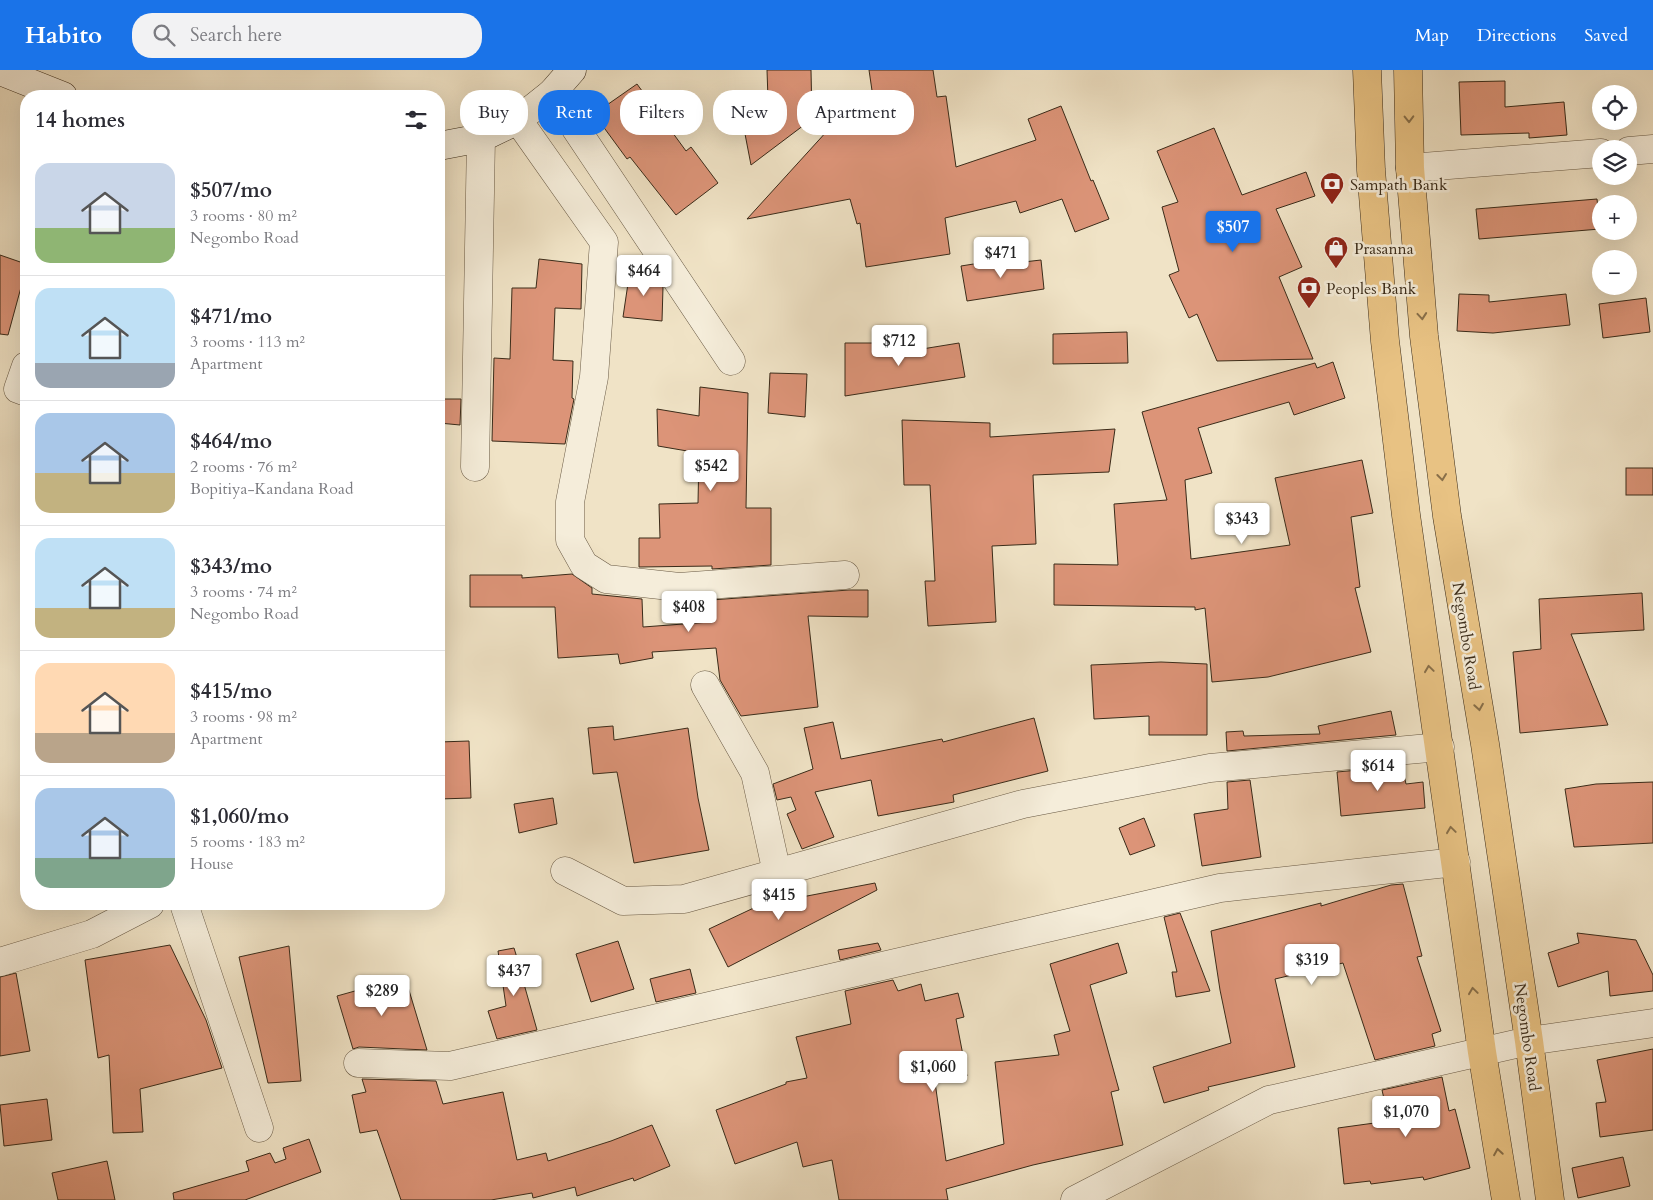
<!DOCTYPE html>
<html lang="en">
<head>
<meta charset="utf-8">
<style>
  :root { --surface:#fff; --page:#f2f2f3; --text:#2b2b33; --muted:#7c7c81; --line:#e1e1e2; --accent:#1a73e8 }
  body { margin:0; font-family:Cardo,serif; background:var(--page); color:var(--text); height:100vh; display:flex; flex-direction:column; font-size:19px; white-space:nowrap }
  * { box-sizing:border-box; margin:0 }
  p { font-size:16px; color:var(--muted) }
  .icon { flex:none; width:28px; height:28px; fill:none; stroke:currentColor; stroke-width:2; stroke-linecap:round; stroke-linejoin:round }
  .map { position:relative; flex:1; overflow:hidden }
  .sheet { position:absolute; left:20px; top:20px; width:425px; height:820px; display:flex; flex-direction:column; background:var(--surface); border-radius:20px; box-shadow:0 5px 20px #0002 }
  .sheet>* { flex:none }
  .guide { position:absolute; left:460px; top:20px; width:475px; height:45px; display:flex; gap:10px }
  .tools { position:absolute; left:1592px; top:15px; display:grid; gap:10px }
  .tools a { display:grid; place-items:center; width:45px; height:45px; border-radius:50%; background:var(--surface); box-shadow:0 5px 20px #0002; font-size:25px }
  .price { position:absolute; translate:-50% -42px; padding:0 11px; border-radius:5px; background:#fff; color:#222; font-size:16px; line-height:32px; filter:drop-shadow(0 1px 2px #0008) }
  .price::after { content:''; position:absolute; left:50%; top:30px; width:15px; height:11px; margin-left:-8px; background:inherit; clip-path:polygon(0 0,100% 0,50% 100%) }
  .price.current { background:var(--accent); color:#fff }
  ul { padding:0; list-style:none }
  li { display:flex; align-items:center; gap:15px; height:125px; padding:0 15px }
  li+li { border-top:1px solid var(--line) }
  li span { display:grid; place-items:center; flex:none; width:140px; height:100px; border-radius:15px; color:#555 }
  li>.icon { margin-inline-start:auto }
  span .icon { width:60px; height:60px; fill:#fffc; stroke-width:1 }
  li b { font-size:21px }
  h2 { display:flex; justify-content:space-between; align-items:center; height:60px; padding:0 15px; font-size:21px }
  .tag { padding:0 18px; border-radius:20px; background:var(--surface); box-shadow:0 5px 20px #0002; font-size:18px; line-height:45px }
  .tag.current { background:var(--accent); color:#fff }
  header { display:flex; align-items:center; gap:30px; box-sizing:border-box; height:70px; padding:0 25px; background:var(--accent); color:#fff }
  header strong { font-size:24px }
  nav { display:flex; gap:28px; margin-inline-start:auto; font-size:18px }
  .search { width:350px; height:45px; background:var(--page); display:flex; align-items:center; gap:12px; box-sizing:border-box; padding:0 18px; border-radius:20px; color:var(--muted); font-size:19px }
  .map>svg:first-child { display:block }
</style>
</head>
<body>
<header>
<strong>Habito</strong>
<div class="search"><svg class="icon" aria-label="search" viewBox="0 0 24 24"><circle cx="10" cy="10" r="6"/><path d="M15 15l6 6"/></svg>Search here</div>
<nav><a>Map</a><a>Directions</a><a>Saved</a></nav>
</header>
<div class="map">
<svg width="1653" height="1130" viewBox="0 0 1653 1130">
  <rect width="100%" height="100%" fill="#f0e3c6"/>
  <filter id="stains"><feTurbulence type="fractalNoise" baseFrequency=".004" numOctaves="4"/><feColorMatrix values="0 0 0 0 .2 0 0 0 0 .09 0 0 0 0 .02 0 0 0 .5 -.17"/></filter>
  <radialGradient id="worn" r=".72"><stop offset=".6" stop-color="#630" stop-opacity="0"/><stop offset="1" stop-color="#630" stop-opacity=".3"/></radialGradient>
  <!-- building -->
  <g fill="#dc9478" stroke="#3a2b19">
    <path d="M 767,0 L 811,0 L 812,49 L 751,95 L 745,64 L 769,59 Z"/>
    <path d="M 869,0 L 933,0 L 937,27 L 946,26 L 956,97 L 1036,70 L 1028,49 L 1061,36 L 1091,111 L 1093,110 L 1109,149 L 1075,162 L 1062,129 L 1020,143 L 1016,131 L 945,148 L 950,184 L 866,197 L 860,153 L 857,154 L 850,129 L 747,149 L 838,49 L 875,41 Z"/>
    <path d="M 1505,11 L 1505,37 L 1564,32 L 1567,65 L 1529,68 L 1529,63 L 1461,65 L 1459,12 Z"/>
    <path d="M 637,14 L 686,81 L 691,77 L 718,113 L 676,145 L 630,87 L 627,89 L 594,44 Z"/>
    <path d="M 1214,58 L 1242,125 L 1306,102 L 1315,126 L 1276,139 L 1302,197 L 1279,207 L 1313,289 L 1217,291 L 1197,244 L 1189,248 L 1169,205 L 1179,201 L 1162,137 L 1178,132 L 1157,81 Z"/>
    <path d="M 1597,129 L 1600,159 L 1479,169 L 1476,139 Z"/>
    <path d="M 0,185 L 26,194 L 26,199 L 8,265 L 0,264 Z"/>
    <path d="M 539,189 L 582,194 L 581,239 L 555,238 L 553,290 L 573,291 L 572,328 L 574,329 L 565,374 L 492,371 L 494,288 L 510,289 L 512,218 L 536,218 Z"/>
    <path d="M 1005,189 L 1006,194 L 1041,190 L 1044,219 L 967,231 L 961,196 Z"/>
    <path d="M 630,200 L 653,202 L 663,217 L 662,251 L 623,247 Z"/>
    <path d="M 1459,224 L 1489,225 L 1489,232 L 1566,224 L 1570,255 L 1493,263 L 1457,261 Z"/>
    <path d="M 1646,228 L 1650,262 L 1603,268 L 1599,234 Z"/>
    <path d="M 1127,262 L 1128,293 L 1053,294 L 1053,264 Z"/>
    <path d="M 845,273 L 879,273 L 879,286 L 959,273 L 965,307 L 845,326 Z"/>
    <path d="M 1333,292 L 1345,328 L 1294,345 L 1289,332 L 1198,358 L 1212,403 L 1185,410 L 1191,489 L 1290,475 L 1275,408 L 1362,390 L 1373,443 L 1351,447 L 1360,517 L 1355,518 L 1371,582 L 1268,607 L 1212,612 L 1205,538 L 1195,540 L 1195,537 L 1054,535 L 1054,494 L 1118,495 L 1114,434 L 1167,430 L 1142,342 L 1315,293 L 1317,298 Z"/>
    <path d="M 770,303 L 807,304 L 805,347 L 768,343 Z"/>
    <path d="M 700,317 L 748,323 L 746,438 L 771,438 L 771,495 L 712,499 L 712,496 L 639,497 L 639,468 L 660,468 L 659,434 L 698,433 L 699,383 L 658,376 L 657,339 L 699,346 Z"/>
    <path d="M 439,329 L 461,329 L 460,355 L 439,353 Z"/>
    <path d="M 902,350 L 990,353 L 990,367 L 1115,359 L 1109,402 L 1033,405 L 1036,474 L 992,476 L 996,552 L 928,556 L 925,511 L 935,511 L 930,415 L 904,415 Z"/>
    <rect x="1626" y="398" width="27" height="27"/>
    <path d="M 572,504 L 592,518 L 592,524 L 642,529 L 643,557 L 710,552 L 711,530 L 849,520 L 868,520 L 868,547 L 808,546 L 818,637 L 741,646 L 720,610 L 716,578 L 652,582 L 653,588 L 620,594 L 618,584 L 558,588 L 555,537 L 470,537 L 470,505 L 522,505 L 522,508 Z"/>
    <path d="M 1642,523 L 1644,560 L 1571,564 L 1608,655 L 1520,663 L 1513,582 L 1541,579 L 1539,529 Z"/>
    <path d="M 1161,592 L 1207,594 L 1207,665 L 1149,665 L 1149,646 L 1094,649 L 1091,595 Z"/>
    <path d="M 1391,641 L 1396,665 L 1227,681 L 1226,662 L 1243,661 L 1244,666 L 1320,664 L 1318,656 Z"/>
    <path d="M 1034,648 L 1048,701 L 953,725 L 954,732 L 878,746 L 871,710 L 815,722 L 834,767 L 802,779 L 787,744 L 796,740 L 791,727 L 777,730 L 773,714 L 813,699 L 804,658 L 833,652 L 841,689 L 942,669 L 943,672 Z"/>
    <path d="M 613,656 L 614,670 L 688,658 L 698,728 L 709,780 L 634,793 L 617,702 L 593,704 L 588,658 Z"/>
    <path d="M 469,671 L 471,728 L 439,729 L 439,672 Z"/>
    <path d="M 1402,696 L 1406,714 L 1423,712 L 1425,738 L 1341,746 L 1337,702 Z"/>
    <path d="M 1250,710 L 1261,787 L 1202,796 L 1194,744 L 1228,739 L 1227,712 Z"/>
    <path d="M 1653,712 L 1653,773 L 1574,777 L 1565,719 L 1596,714 Z"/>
    <path d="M 553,728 L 557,754 L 519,763 L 514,734 Z"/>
    <path d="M 1144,748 L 1155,776 L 1130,785 L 1119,758 Z"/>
    <path d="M 875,813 L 877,820 L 728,897 L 709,859 L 760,835 Z"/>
    <path d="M 1403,814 L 1422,886 L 1417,887 L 1441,961 L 1432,964 L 1435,976 L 1375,990 L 1343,893 L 1275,909 L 1295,997 L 1208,1017 L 1209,1020 L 1164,1033 L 1153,997 L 1231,973 L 1220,920 L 1211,861 L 1321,833 L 1321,836 L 1391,815 Z"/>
    <path d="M 1180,843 L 1210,921 L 1176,927 L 1172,902 L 1177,902 L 1164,847 Z"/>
    <path d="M 1577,863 L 1636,870 L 1653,905 L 1653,921 L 1610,926 L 1608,901 L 1558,917 L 1548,883 L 1579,873 Z"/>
    <path d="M 618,871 L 634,919 L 591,932 L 576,884 Z"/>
    <path d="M 878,873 L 881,880 L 840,890 L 838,880 Z"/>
    <path d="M 1118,873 L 1127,903 L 1090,915 L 1119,1020 L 1111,1022 L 1123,1075 L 1033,1095 L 946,1119 L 948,1130 L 839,1130 L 832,1090 L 803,1097 L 797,1072 L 735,1094 L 716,1040 L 786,1014 L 786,1012 L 807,1008 L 796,967 L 851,954 L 845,921 L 893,910 L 898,921 L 921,914 L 925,931 L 958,923 L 964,947 L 956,949 L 967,1006 L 935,1012 L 946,1091 L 1004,1074 L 995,992 L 1059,985 L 1054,965 L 1070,961 L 1050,894 Z"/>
    <path d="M 170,875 L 206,950 L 222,998 L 140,1019 L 143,1062 L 113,1063 L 109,985 L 98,988 L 85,890 Z"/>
    <path d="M 289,876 L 301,1011 L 268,1013 L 239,887 Z"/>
    <path d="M 514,878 L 518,891 L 533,888 L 537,912 L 524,914 L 537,960 L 497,969 L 488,941 L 506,936 L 498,881 Z"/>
    <path d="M 690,899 L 696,923 L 656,932 L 650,909 Z"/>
    <path d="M 16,903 L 30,981 L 0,986 L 0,907 Z"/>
    <path d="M 405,907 L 427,980 L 359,977 L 353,979 L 337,926 Z"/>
    <path d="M 1653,979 L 1653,1060 L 1600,1067 L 1596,1033 L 1606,1032 L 1597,990 Z"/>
    <path d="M 1442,1007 L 1449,1041 L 1455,1039 L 1470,1098 L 1424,1110 L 1423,1107 L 1371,1114 L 1370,1111 L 1344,1114 L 1338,1058 L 1389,1051 L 1382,1020 Z"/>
    <path d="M 362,1009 L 436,1011 L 443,1034 L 503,1022 L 517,1090 L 546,1083 L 548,1091 L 611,1071 L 652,1055 L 670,1096 L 634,1111 L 633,1108 L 577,1126 L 575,1117 L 533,1128 L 532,1123 L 491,1130 L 401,1130 L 377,1060 L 360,1063 L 352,1025 L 366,1022 Z"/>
    <path d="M 47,1029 L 52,1070 L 4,1076 L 0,1035 Z"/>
    <path d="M 309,1069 L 321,1102 L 245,1130 L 174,1130 L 173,1123 L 249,1101 L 246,1091 L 270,1083 L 275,1093 L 286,1089 L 283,1078 Z"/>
    <path d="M 1623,1087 L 1630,1116 L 1578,1128 L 1572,1098 Z"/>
    <path d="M 107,1091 L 115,1130 L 58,1130 L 52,1103 Z"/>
  </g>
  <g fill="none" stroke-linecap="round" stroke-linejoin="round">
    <!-- street casing -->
    <g stroke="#685944" stroke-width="29">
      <g id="street">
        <path d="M 552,23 L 731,291"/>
        <path d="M 518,50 L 604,172 L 594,307 L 570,432 L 570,470 L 584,495 L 606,509 L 679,517 L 845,505"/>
        <path d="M 1629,81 L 1653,79"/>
        <path d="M 1410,98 L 1601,83"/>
        <path d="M 26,296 L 18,319 L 26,322"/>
        <path d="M 475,397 L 481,68"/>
        <path d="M 705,615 L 755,703 L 777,803"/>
        <path d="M 565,801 L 623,831 L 684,829 L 1023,734 L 1210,698 L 1440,677"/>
        <path d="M 184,834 L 259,1058"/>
        <path d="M 0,892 L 92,864 L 150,834"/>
        <path d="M 358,993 L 450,996 L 1220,818 L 1456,792"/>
        <path d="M 1075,1130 L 1269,1030 L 1529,971 L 1653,953"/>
      </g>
    </g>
    <!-- secondary casing -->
    <g stroke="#3a2b19" stroke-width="29">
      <g id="secondary">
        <path d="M 0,1 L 63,26"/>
        <path d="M 439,76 L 481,68 L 518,50 L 552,23 L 572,0"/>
      </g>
    </g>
    <!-- highway casing -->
    <g stroke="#3a2b19" stroke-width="29">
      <g id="highway">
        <path d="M 1367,0 L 1371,100 L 1385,271 L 1406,445 L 1482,982 L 1506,1130"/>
        <path d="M 1408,0 L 1410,98 L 1424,266 L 1447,446 L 1485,674 L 1529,971 L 1550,1130"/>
      </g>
    </g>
    <!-- street -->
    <use href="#street" stroke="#f5edda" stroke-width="28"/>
    <!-- secondary -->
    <use href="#secondary" stroke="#f5edda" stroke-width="28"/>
    <!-- highway -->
    <use href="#highway" stroke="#e8c283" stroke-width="28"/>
  </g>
  <!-- one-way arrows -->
  <defs><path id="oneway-chevron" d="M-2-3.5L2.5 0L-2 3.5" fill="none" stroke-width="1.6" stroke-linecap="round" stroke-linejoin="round" transform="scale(1.25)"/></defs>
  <g stroke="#886f49">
    <use href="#oneway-chevron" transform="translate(1409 49) rotate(89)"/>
    <use href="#oneway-chevron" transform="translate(1422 246) rotate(85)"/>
    <use href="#oneway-chevron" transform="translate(1442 407) rotate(83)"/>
    <use href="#oneway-chevron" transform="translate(1429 599) rotate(-98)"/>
    <use href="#oneway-chevron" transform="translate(1479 637) rotate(81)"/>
    <use href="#oneway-chevron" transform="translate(1451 760) rotate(-98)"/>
    <use href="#oneway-chevron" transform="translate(1473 921) rotate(-98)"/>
    <use href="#oneway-chevron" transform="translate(1498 1082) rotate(-99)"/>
  </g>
  <!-- icons -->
  <defs>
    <g id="bank-pin" transform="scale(1.25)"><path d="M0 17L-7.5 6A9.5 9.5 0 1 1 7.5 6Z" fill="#8f2418" stroke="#f5edda"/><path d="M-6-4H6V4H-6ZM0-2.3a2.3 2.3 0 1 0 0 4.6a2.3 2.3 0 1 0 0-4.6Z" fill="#fff"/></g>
    <g id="shop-pin" transform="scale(1.25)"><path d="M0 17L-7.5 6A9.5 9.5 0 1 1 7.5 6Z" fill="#8f2418" stroke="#f5edda"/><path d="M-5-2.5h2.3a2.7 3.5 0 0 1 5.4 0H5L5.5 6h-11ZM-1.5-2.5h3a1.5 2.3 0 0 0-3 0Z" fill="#fff"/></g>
  </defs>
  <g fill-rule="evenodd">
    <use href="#bank-pin" x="1332" y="114"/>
    <use href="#shop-pin" x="1336" y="178"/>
    <use href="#bank-pin" x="1309" y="218"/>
  </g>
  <g text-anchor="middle" stroke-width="5" stroke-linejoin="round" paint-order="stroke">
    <!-- poi labels -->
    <g font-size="16" fill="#3a2b19" stroke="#f5edda" text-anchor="start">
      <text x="1350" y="120">Sampath Bank</text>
      <text x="1354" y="184">Prasanna</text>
      <text x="1326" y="224">Peoples Bank</text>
    </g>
    <!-- street labels -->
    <g font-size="16" fill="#3a2b19" stroke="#f5edda">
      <text transform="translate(1467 566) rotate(81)" y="6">Negombo Road</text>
      <text transform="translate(1528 967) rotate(82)" y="6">Negombo Road</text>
    </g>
  </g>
  <rect width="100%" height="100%" filter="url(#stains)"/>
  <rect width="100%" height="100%" fill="url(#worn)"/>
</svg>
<div class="tools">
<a><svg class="icon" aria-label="locate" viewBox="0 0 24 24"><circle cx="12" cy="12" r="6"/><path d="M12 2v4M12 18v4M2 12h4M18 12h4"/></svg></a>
<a><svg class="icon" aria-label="layers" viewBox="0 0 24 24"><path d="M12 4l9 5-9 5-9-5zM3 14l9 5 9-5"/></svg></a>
<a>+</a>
<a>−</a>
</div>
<b class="price current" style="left:1233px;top:183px">$507</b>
<b class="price" style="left:1001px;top:209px">$471</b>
<b class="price" style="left:644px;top:227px">$464</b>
<b class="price" style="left:899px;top:297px">$712</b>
<b class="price" style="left:711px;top:422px">$542</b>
<b class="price" style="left:1242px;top:475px">$343</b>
<b class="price" style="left:689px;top:563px">$408</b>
<b class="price" style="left:1378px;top:722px">$614</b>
<b class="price" style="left:779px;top:851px">$415</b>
<b class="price" style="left:1312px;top:916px">$319</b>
<b class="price" style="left:514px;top:927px">$437</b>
<b class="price" style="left:382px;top:947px">$289</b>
<b class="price" style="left:933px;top:1023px">$1,060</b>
<b class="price" style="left:1406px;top:1068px">$1,070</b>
<div class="guide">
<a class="tag">Buy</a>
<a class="tag current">Rent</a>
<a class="tag">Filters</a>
<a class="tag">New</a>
<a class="tag">Apartment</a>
</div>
<section class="sheet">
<h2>14 homes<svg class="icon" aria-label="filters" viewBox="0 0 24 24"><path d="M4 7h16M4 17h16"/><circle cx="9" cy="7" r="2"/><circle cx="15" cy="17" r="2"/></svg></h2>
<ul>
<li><span style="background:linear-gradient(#c9d6e8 65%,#8fb573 0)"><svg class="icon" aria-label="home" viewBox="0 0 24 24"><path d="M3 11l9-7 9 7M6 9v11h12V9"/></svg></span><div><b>$507/mo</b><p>3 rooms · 80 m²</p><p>Negombo Road</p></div></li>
<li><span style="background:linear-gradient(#bfe0f5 75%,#9aa5b1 0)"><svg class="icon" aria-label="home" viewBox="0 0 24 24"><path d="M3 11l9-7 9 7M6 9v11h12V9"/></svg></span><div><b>$471/mo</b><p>3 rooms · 113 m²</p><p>Apartment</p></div></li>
<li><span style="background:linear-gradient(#a9c7e8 60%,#c2b280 0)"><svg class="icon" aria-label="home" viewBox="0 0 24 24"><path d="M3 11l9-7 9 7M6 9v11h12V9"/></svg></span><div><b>$464/mo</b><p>2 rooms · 76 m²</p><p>Bopitiya-Kandana Road</p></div></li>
<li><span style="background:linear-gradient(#bfe0f5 70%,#c2b280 0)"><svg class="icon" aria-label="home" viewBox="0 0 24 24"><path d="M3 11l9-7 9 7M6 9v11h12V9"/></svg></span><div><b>$343/mo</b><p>3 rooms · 74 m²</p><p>Negombo Road</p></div></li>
<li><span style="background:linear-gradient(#ffd9b3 70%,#b9a48a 0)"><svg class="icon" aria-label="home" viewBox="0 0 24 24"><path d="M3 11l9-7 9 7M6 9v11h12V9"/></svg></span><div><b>$415/mo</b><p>3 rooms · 98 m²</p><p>Apartment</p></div></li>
<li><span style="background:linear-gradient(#a9c7e8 70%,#7fa58c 0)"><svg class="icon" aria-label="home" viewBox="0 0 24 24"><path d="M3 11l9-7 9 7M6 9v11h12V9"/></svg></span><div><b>$1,060/mo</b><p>5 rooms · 183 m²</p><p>House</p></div></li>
</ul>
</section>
</div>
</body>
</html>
